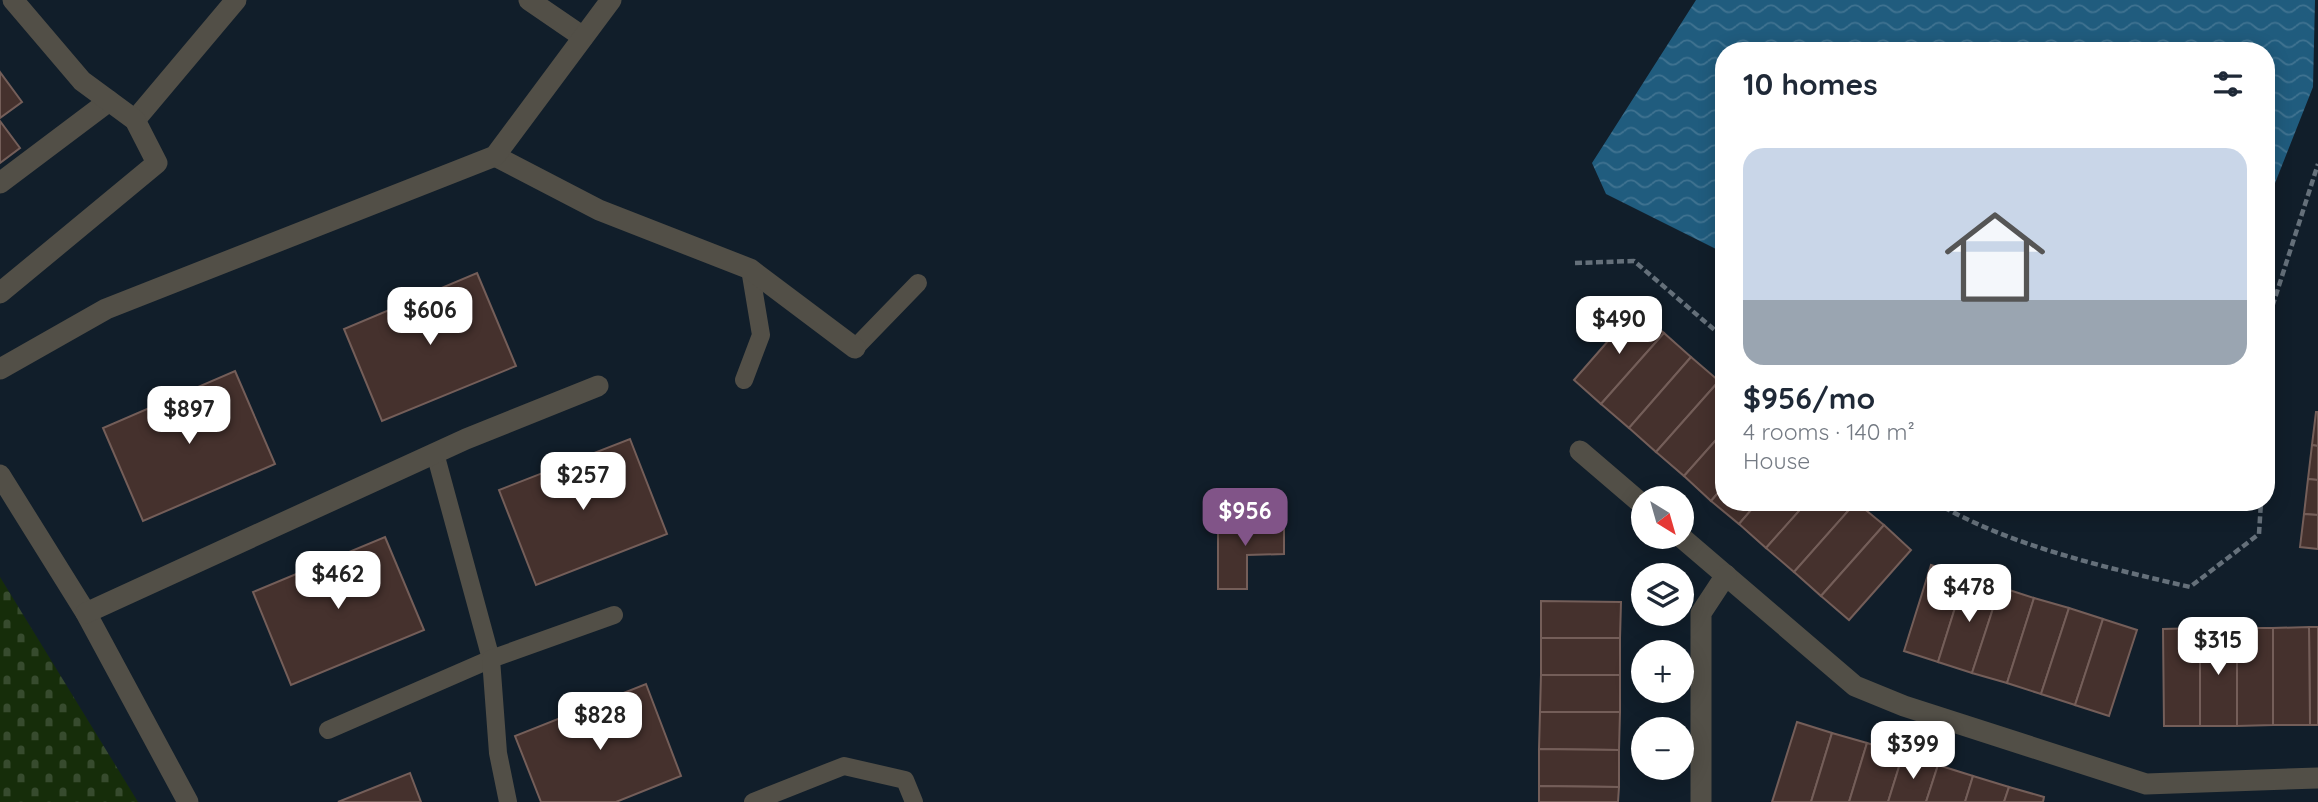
<!DOCTYPE html>
<html lang="en">
<head>
<meta charset="utf-8">
<style>
  :root { --surface:#fff; --page:#f2f2f3; --text:#1f2937; --muted:#747a83; --line:#e0e1e3; --accent:#815488 }
  body { margin:0; font-family:Quicksand,sans-serif; background:var(--page); color:var(--text); height:100vh; display:flex; flex-direction:column; font-size:26px; white-space:nowrap }
  * { box-sizing:border-box; margin:0 }
  p { font-size:23px; color:var(--muted) }
  .icon { flex:none; width:38px; height:38px; fill:none; stroke:currentColor; stroke-width:2; stroke-linecap:round; stroke-linejoin:round }
  .map { position:relative; flex:1; overflow:hidden }
  .side { position:absolute; left:1715px; top:42px; width:560px; height:469px; display:flex; flex-direction:column; background:var(--surface); border-radius:28px; box-shadow:0 4px 18px #0003 }
  .side>* { flex:none }
  .needle { width:46px; rotate:143deg }
  .buttons { position:absolute; left:1631px; top:486px; display:grid; gap:14px }
  .buttons a { display:grid; place-items:center; width:63px; height:63px; border-radius:50%; background:var(--surface); box-shadow:0 4px 18px #0003; font-size:35px }
  .price { position:absolute; translate:-50% -60px; padding:0 16px; border-radius:14px; background:#fff; color:#222; font-size:23px; line-height:46px; filter:drop-shadow(0 2px 4px #0008) }
  .price::after { content:''; position:absolute; left:50%; top:42px; width:21px; height:16px; margin-left:-10px; background:inherit; clip-path:polygon(0 0,100% 0,50% 100%) }
  .price.active { background:var(--accent); color:#fff }
  ul { padding:0; list-style:none }
  li { display:grid; align-content:center; gap:14px; height:371px; padding:0 28px }
  li+li { border-top:2px solid var(--line) }
  li span { display:grid; place-items:center; height:217px; border-radius:21px; color:#555 }
  li>.icon { margin-inline-start:auto }
  span .icon { width:126px; height:126px; fill:#fffc; stroke-width:1 }
  li b { font-size:30px }
  h2 { display:flex; justify-content:space-between; align-items:center; height:84px; padding:0 28px; font-size:30px }
  .map>svg:first-child { display:block }
</style>
</head>
<body>
<div class="map">
<svg width="2318" height="802" viewBox="0 0 2318 802">
  <defs>
    <pattern id="cemetery-stones" width="16" height="16" patternUnits="userSpaceOnUse" patternTransform="scale(1.75)"><rect width="16" height="16" fill="#162d0a"/><path d="M2 7V4a2 2 0 0 1 4 0v3zM10 15v-3a2 2 0 0 1 4 0v3z" fill="#374b2e"/></pattern>
    <pattern id="water-waves" width="16" height="10" patternUnits="userSpaceOnUse" patternTransform="scale(1.75)"><rect width="16" height="10" fill="#205c7e"/><path d="M0 5q4-4 8 0t8 0" fill="none" stroke="#407391"/></pattern>
  </defs>
  <rect width="100%" height="100%" fill="#111e2a"/>
  <!-- cemetery -->
  <path fill="url(#cemetery-stones)" d="M 0,577 L 138,802 L 0,802 Z"/>
  <!-- water -->
  <path fill="url(#water-waves)" d="M 1696,0 L 2315,0 L 2313,87 L 2266,206 L 2266,51 L 1724,51 L 1724,253 L 1606,194 L 1592,163 Z"/>
  <!-- building -->
  <g fill="#45312d" stroke="#745e59" stroke-width="2">
    <path d="M 0,72 L 22,102 L 0,118 Z"/>
    <path d="M 0,121 L 20,148 L 0,163 Z"/>
    <path d="M 477,273 L 516,366 L 382,421 L 344,329 Z"/>
    <path d="M 1636,309 L 1664,333 L 1601,404 L 1574,380 Z"/>
    <path d="M 1664,333 L 1691,357 L 1629,428 L 1601,404 Z"/>
    <path d="M 1691,357 L 1719,381 L 1656,452 L 1629,428 Z"/>
    <path d="M 235,371 L 275,464 L 143,521 L 103,428 Z"/>
    <path d="M 1719,381 L 1724,386 L 1724,431 L 1684,476 L 1656,452 Z"/>
    <path d="M 2316,412 L 2318,412 L 2318,446 L 2312,445 Z"/>
    <path d="M 1724,431 L 1724,486 L 1711,501 L 1684,476 Z"/>
    <path d="M 630,439 L 667,534 L 536,585 L 499,490 Z"/>
    <path d="M 2312,445 L 2318,446 L 2318,480 L 2308,479 Z"/>
    <path d="M 2308,479 L 2318,480 L 2318,515 L 2304,514 Z"/>
    <path d="M 1724,486 L 1724,502 L 1758,502 L 1739,524 L 1711,501 Z"/>
    <path d="M 1758,502 L 1807,502 L 1766,548 L 1739,524 Z"/>
    <path d="M 1807,502 L 1856,502 L 1794,572 L 1766,548 Z"/>
    <path d="M 1856,502 L 1884,525 L 1821,596 L 1794,572 Z"/>
    <path d="M 2304,514 L 2318,515 L 2318,549 L 2300,547 Z"/>
    <path d="M 1284,519 L 1284,554 L 1247,555 L 1247,589 L 1218,589 L 1218,520 Z"/>
    <path d="M 1884,525 L 1911,550 L 1849,620 L 1821,596 Z"/>
    <path d="M 385,537 L 424,630 L 291,685 L 253,592 Z"/>
    <path d="M 1931,565 L 1965,576 L 1938,662 L 1904,651 Z"/>
    <path d="M 1965,576 L 2000,587 L 1972,673 L 1938,662 Z"/>
    <path d="M 2000,587 L 2034,598 L 2007,683 L 1972,673 Z"/>
    <path d="M 2034,598 L 2069,608 L 2041,694 L 2007,683 Z"/>
    <path d="M 1541,601 L 1621,602 L 1620,638 L 1541,638 Z"/>
    <path d="M 2069,608 L 2103,619 L 2075,705 L 2041,694 Z"/>
    <path d="M 2103,619 L 2137,630 L 2109,716 L 2075,705 Z"/>
    <path d="M 2309,627 L 2318,627 L 2318,725 L 2310,725 Z"/>
    <path d="M 2309,627 L 2310,725 L 2273,725 L 2273,628 Z"/>
    <path d="M 2200,628 L 2200,726 L 2164,726 L 2163,629 Z"/>
    <rect x="2200" y="628" width="37" height="98"/>
    <path d="M 2237,628 L 2273,628 L 2273,725 L 2237,726 Z"/>
    <rect x="1541" y="638" width="79" height="37"/>
    <path d="M 1541,675 L 1620,675 L 1620,712 L 1540,712 Z"/>
    <path d="M 646,684 L 681,776 L 616,802 L 541,802 L 515,736 Z"/>
    <path d="M 1540,712 L 1620,712 L 1619,750 L 1539,749 Z"/>
    <path d="M 1797,722 L 1832,733 L 1811,802 L 1772,802 Z"/>
    <path d="M 1832,733 L 1867,743 L 1849,802 L 1811,802 Z"/>
    <path d="M 1867,743 L 1903,754 L 1888,802 L 1849,802 Z"/>
    <path d="M 1539,749 L 1619,750 L 1619,787 L 1539,786 Z"/>
    <path d="M 1903,754 L 1938,765 L 1926,802 L 1888,802 Z"/>
    <path d="M 1938,765 L 1973,776 L 1965,802 L 1926,802 Z"/>
    <path d="M 410,773 L 421,802 L 338,802 Z"/>
    <path d="M 1973,776 L 2009,787 L 2004,802 L 1965,802 Z"/>
    <path d="M 1539,786 L 1619,787 L 1618,802 L 1539,802 Z"/>
    <path d="M 2009,787 L 2044,797 L 2043,802 L 2004,802 Z"/>
  </g>
  <g fill="none" stroke-linecap="round" stroke-linejoin="round">
    <!-- path -->
    <g stroke="#65707a" stroke-width="4.5" stroke-dasharray="7 3.5" stroke-linecap="butt">
      <path d="M 1575,263 L 1634,261 L 1724,338"/>
      <path d="M 2266,326 L 2318,164"/>
      <path d="M 1935,502 C 2006,545 2108,568 2190,587 L 2259,534 L 2261,502"/>
    </g>
    <!-- service -->
    <g stroke="#524f47" stroke-width="18">
      <path d="M 855,348 L 918,283"/>
      <path d="M 744,380 L 761,335 L 750,269"/>
      <path d="M 328,730 L 491,659 L 435,453"/>
      <path d="M 508,802 L 498,753 L 491,659 L 614,615"/>
      <path d="M 753,802 L 844,766 L 905,780 L 914,802"/>
    </g>
    <!-- minor -->
    <g stroke="#524f47" stroke-width="21">
      <path d="M 529,0 L 583,37"/>
      <path d="M 135,120 L 236,0"/>
      <path d="M 495,156 L 599,210 L 750,269 L 855,348"/>
      <path d="M 0,183 L 109,101"/>
      <path d="M 0,293 L 157,163 L 135,120 L 82,81 L 13,0"/>
      <path d="M 0,369 L 106,309 L 495,156 L 611,0"/>
      <path d="M 1580,451 L 1643,505"/>
      <path d="M 0,475 L 86,613 L 188,802"/>
      <path d="M 1681,537 L 1855,686 L 1904,706 L 2146,784 L 2318,778"/>
      <path d="M 86,613 L 466,439 L 598,386"/>
      <path d="M 1701,802 L 1701,613 L 1726,575"/>
    </g>
  </g>
</svg>
<div class="buttons">
<a><svg class="needle" viewBox="-14 -14 28 28"><path d="M0-13l5 13h-10z" fill="#e53935"/><path d="M0 13l5-13h-10z" fill="#747a83"/></svg></a>
<a><svg class="icon" aria-label="layers" viewBox="0 0 24 24"><path d="M12 4l9 5-9 5-9-5zM3 14l9 5 9-5"/></svg></a>
<a>+</a>
<a>−</a>
</div>
<b class="price" style="left:430px;top:347px">$606</b>
<b class="price" style="left:1619px;top:356px">$490</b>
<b class="price" style="left:189px;top:446px">$897</b>
<b class="price" style="left:583px;top:512px">$257</b>
<b class="price active" style="left:1245px;top:548px">$956</b>
<b class="price" style="left:338px;top:611px">$462</b>
<b class="price" style="left:1969px;top:624px">$478</b>
<b class="price" style="left:2218px;top:677px">$315</b>
<b class="price" style="left:600px;top:752px">$828</b>
<b class="price" style="left:1913px;top:781px">$399</b>
<section class="side">
<h2>10 homes<svg class="icon" aria-label="filters" viewBox="0 0 24 24"><path d="M4 7h16M4 17h16"/><circle cx="9" cy="7" r="2"/><circle cx="15" cy="17" r="2"/></svg></h2>
<ul>
<li><span style="background:linear-gradient(#c9d6e8 70%,#9aa5b1 0)"><svg class="icon" aria-label="home" viewBox="0 0 24 24"><path d="M3 11l9-7 9 7M6 9v11h12V9"/></svg></span><div><b>$956/mo</b><p>4 rooms · 140 m²</p><p>House</p></div></li>
</ul>
</section>
</div>
</body>
</html>
